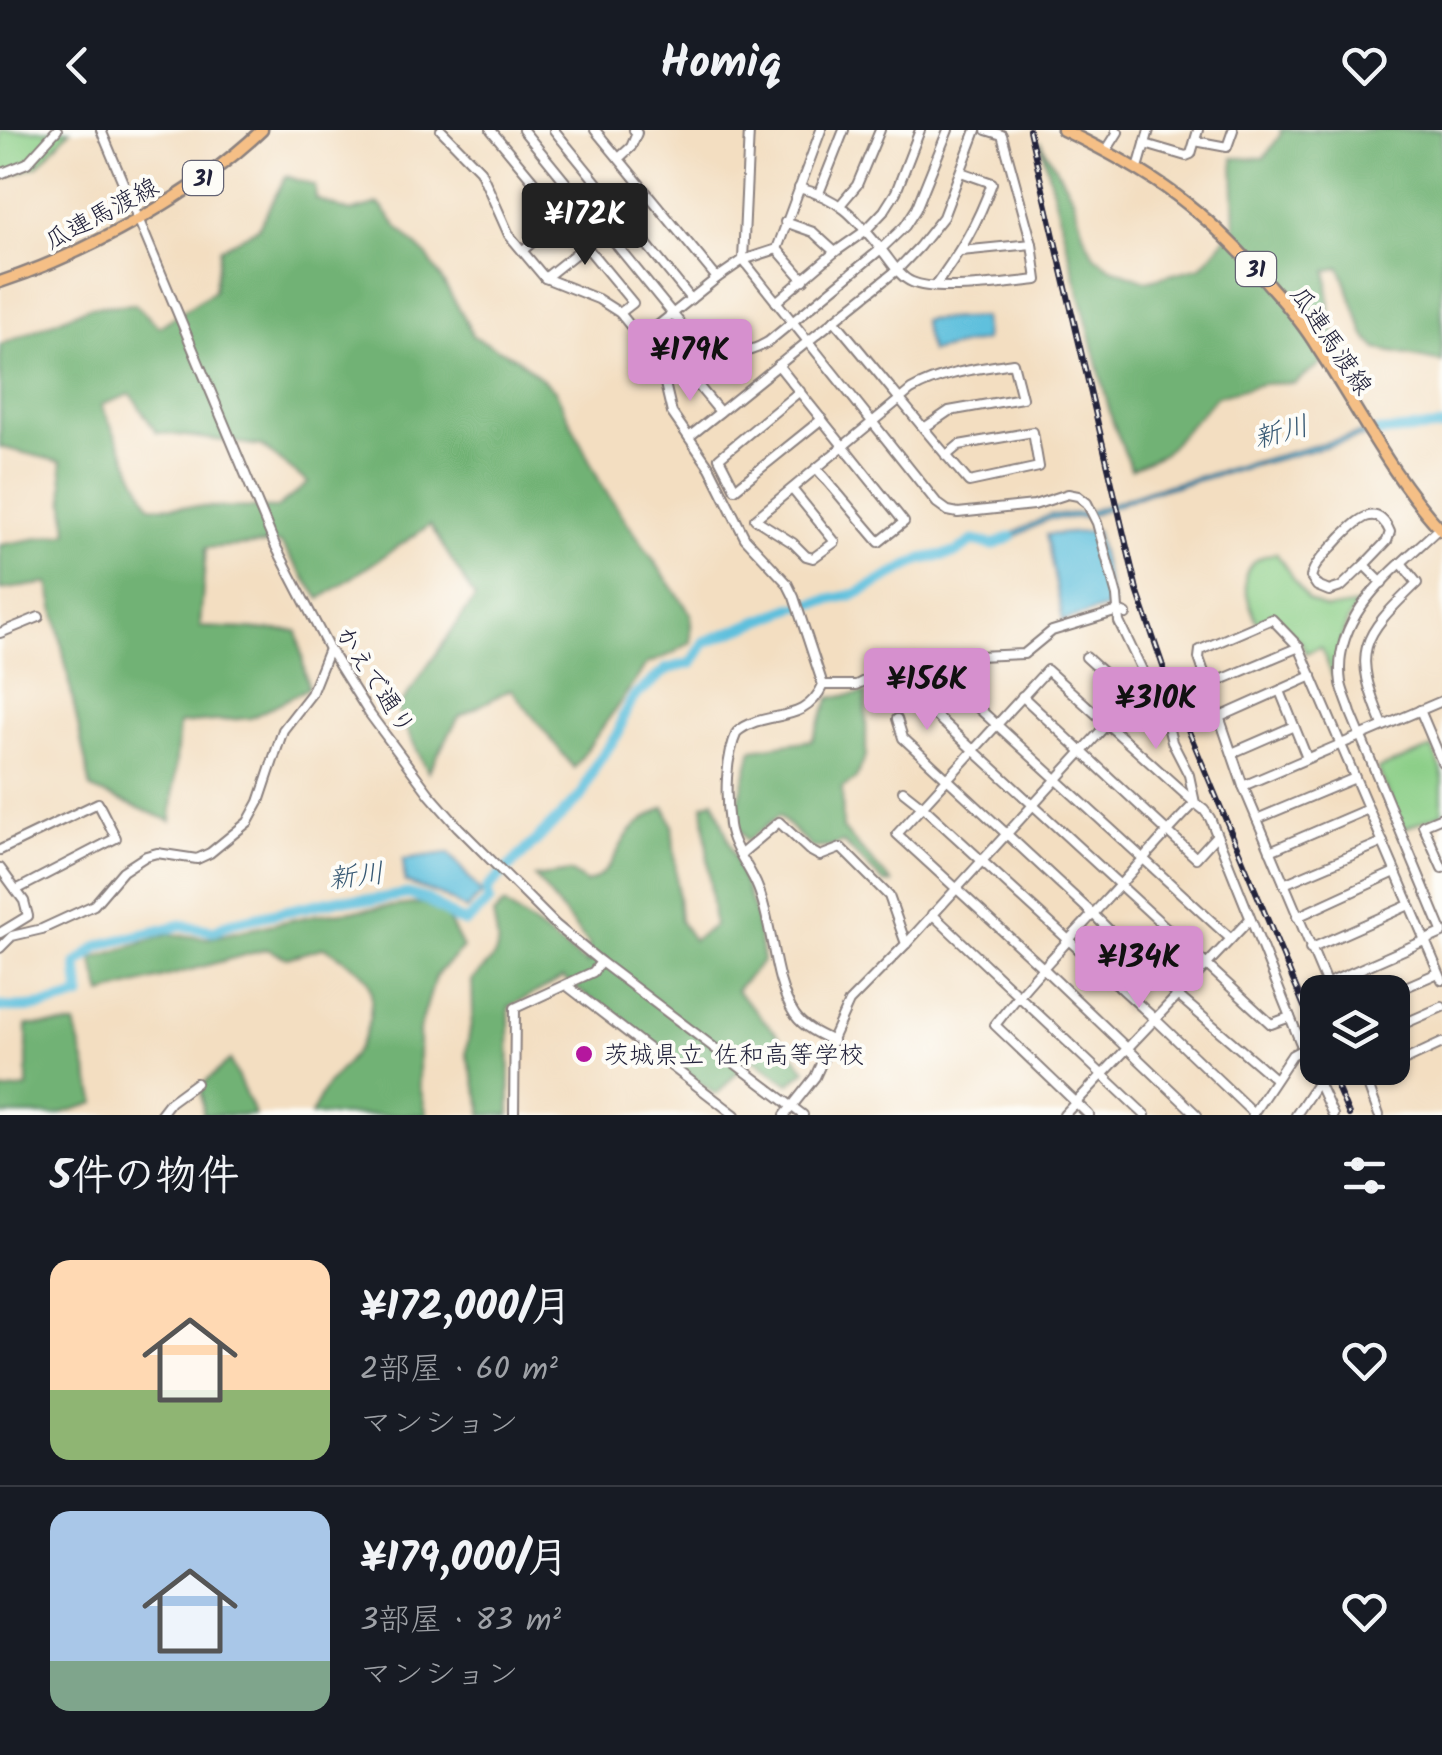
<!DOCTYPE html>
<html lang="ja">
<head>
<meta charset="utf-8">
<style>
  :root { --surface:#171b24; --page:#20242c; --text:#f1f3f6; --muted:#9ea1a6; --line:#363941; --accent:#d690ce }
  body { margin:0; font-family:Kalam,"Klee One",sans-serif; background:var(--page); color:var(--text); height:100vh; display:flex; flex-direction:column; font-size:38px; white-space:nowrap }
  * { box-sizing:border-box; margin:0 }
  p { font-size:32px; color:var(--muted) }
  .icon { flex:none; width:55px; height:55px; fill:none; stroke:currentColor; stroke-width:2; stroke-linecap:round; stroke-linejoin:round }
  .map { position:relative; height:985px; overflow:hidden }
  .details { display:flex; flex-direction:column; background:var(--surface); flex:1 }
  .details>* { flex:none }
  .fabs { position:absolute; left:1300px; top:845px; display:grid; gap:20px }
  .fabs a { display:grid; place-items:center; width:110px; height:110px; border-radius:20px; background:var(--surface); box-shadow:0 2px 8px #0004; font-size:50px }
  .price { position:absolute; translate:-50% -85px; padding:0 22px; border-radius:10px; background:var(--accent); color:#111; font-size:32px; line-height:65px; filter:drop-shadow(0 2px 5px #0008) }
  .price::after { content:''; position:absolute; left:50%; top:60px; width:30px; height:22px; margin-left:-15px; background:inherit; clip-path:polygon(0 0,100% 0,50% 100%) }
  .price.active { background:#222; color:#fff }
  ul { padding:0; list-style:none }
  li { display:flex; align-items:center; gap:30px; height:250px; padding:0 50px }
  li+li { border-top:2px solid var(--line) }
  li span { display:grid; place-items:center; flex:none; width:280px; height:200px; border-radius:20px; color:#555 }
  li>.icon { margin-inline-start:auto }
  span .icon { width:120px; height:120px; fill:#fffc; stroke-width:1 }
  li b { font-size:42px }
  h2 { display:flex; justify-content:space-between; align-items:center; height:120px; padding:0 50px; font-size:42px }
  header { display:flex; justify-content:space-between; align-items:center; height:130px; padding:0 50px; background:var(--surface); font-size:45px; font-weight:800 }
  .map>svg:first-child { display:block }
</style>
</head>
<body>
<header><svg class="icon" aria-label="back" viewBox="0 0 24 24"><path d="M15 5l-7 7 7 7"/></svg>Homiq<svg class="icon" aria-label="heart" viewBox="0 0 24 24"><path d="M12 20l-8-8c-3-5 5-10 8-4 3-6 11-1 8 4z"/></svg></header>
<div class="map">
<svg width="1442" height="985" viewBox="0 0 1442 985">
  <rect width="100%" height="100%" fill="#fdfcf7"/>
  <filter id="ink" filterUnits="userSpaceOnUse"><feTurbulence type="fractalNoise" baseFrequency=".01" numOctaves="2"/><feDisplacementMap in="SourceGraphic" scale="20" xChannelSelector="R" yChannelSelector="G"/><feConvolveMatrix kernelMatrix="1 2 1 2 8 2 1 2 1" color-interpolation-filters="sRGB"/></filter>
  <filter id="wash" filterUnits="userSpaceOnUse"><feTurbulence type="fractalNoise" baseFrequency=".0048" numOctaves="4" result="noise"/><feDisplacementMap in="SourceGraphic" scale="40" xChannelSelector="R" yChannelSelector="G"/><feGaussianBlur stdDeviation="2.25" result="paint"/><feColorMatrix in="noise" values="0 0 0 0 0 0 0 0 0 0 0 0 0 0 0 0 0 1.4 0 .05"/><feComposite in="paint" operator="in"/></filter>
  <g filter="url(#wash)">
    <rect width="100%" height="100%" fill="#f3dec1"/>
    <!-- green -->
    <g fill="#8ccf88" stroke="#577862" stroke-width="2.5">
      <path d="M 0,0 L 70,0 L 38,36 L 0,49 Z"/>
      <path d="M 1276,423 L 1307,469 L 1326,479 L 1358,474 C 1340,498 1337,523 1339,553 L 1335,553 L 1321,517 L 1305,523 L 1302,513 L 1273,486 L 1257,492 C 1243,461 1233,431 1276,423 Z"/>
      <path d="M 1432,618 L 1442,641 L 1442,683 L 1403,699 L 1378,639 Z"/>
    </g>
    <!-- forest -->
    <g fill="#71b274" stroke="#4a6a58" stroke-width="2.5" fill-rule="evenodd">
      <path d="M 1280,0 L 1442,0 L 1442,232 L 1377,219 L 1365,206 L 1340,137 L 1327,141 L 1330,180 L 1338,221 L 1295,253 L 1262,254 L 1217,266 L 1163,324 L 1131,339 L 1112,290 L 1040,11 L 1073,67 L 1084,105 L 1094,125 L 1111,138 L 1146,151 L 1201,137 L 1235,97 L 1233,28 L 1264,28 L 1281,4 Z"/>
      <path d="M 286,46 L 315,56 L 316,69 L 350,82 L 379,74 L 400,100 L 427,126 L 462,183 L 473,206 L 518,229 L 555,260 L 602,356 L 691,484 L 691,512 L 672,524 L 647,534 L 574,638 L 511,559 L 459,587 L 428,642 L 397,580 L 475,468 L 430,395 L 320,469 L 280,413 L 206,418 L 200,497 L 297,501 L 308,558 L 251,588 L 179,594 L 171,691 L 91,659 L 49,453 L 0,460 L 0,415 L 68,403 L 61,332 L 0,317 L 0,215 L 89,177 L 135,174 L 159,197 L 214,161 L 220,119 L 258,98 ZM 131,264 L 156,302 L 262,316 L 308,353 L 277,378 L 150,376 L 101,275 Z"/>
      <path d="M 866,563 L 866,626 L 855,650 L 842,658 L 843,699 L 892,753 L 884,753 L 843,712 L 831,717 L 812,718 L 779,686 L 747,711 L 734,690 L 752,619 L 812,610 L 830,568 Z"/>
      <path d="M 714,670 L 756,786 L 763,831 L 736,860 L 778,905 L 806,940 L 789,954 L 751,928 L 716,965 L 563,848 L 509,877 L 510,985 L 482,985 L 482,977 L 466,923 L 473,881 L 472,850 C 500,823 501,824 493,785 L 504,774 L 587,834 L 589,815 L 535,747 L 570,742 L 587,753 C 612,742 613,727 627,706 C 636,693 651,684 665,677 L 672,694 L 680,791 L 693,810 L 714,796 L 703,675 Z"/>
      <path d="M 424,773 L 447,787 L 463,818 L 436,845 L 419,901 L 419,953 L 427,985 L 311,985 C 317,974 322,960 331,950 C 354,925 369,911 371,875 C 372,865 372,854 364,845 C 358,837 335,824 325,817 L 287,828 L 267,819 L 102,864 L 92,829 L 169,804 L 208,808 L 315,785 Z"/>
      <path d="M 27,895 L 75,895 L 96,973 L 56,985 L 0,985 L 0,961 L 27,958 Z"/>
      <path d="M 230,930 L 255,985 L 203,985 L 201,956 Z"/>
    </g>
    <!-- water -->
    <g fill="#5ec0dd" stroke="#40718c" stroke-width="2.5">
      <path d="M 983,187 L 985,210 L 930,222 L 922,190 Z"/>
      <path d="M 1385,299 L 1385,303 L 1374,304 L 1150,363 L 1086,387 L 1049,389 L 998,416 L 997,412 L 1049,385 L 1085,383 L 1149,360 L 1373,300 Z"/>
      <path d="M 1096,401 L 1113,476 L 1063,491 L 1046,405 Z"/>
      <path d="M 449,723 L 482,764 L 466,780 L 445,767 L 405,752 L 403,729 Z"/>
    </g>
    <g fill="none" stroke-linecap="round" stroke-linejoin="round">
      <!-- river -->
      <g stroke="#5ec0dd" stroke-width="11">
        <path d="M 1371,303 L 1442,297"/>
        <path d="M 802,476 L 856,464 L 922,429 L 955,423 L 973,411 L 993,415 L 1011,407"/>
        <path d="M 0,877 C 29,880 52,875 80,866 L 77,834 L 97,817 L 108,813 L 181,795 L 214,801 L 230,793 L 341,769 L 372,770 L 408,764 L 428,770 L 456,789 L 466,792 L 489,771 L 487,759 L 582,665 L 595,636 L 619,602 L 624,584 L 634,567 L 667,539 L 692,533 L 705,512 L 793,478"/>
      </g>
    </g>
  </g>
  <g filter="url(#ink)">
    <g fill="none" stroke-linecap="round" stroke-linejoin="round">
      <!-- minor casing -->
      <g stroke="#8a807e" stroke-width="12">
        <g id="minor">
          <path d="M 101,0 L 275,415 L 329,519 L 369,583 L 430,665 L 458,697 L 556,795 L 601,832 L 803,985"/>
          <path d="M 441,0 L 480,40 L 509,105 L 545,148 L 598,169 L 620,183 L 641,209 L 662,241 L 672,283 L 710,338 L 745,408 L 787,453 L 794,467 L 823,555 C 804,597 766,578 737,602 C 725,629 725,666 729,695 C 732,718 750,737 758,758 C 774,797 772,850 795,885 C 804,898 820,905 833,911"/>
          <path d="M 491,0 L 563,87 L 523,120"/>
          <path d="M 523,0 L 694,210 C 717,228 743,227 768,212 L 881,119 L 905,96 L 916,79 L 948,0"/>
          <path d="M 554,0 L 691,169"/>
          <path d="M 595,0 L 717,148"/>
          <path d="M 749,0 L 743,130 L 777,119 L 821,0"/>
          <path d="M 1195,11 L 1227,17 L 1233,0"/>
          <path d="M 1145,14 L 1186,26 L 1191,24 L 1198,0"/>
          <path d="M 1106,21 L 1118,2 L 1116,0"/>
          <path d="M 619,28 L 631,17 L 637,3 L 634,0"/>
          <path d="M 1138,38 L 1149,0"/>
          <path d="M 0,44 L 27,33 L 57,0"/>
          <path d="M 799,58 C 843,69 857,90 884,123 C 892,133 900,147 912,152 C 936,163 1009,153 1037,150 L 1032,114 L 1002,5 L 986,0"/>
          <path d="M 819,63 L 844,0"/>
          <path d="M 841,74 L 857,55 L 880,0"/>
          <path d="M 785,92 L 813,102 L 835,122"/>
          <path d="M 585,115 L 633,173 L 620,183"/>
          <path d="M 777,119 L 804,150"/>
          <path d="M 961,121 L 1032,114"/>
          <path d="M 545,148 L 604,101"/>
          <path d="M 935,156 C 961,120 977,95 992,53 L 961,42"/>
          <path d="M 776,172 L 835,122 L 865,101 L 884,81 L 896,62 L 920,0"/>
          <path d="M 834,190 C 880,244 923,299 969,352 L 1039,337 L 1033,302 L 959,315 L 946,326"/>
          <path d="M 641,209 L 717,148 L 743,130 L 937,373 L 948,381 L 958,383 L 1034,375 L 1068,364 L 1078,366 L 1087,373 L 1097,393 L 1117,466 L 1119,492 L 1167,592 L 1172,612 L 1189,645 L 1195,673 L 1204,680 L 1210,688 L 1303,919 L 1333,985"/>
          <path d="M 778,235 L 904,392 L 879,412 L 817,339"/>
          <path d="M 662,241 L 677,230 L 720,282"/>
          <path d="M 800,261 L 719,328 L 735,359 L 822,289"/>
          <path d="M 689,307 L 897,140 L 919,117 L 943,87 L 976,0"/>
          <path d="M 792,359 L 835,412 L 813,428 L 806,426 L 793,413 L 755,389 L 911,260 C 943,242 977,239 1013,233 L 1022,268 L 949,281 L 924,298"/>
          <path d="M 1439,398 C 1395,440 1331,484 1341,553 C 1343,563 1348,573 1351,583 L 1442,801"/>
          <path d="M 1364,435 L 1341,457 L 1329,461 L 1317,456 L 1311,447 C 1315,431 1329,421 1340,408 C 1356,392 1376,370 1390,402 L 1387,411 L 1364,435 L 1382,453"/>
          <path d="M 0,503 L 39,487"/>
          <path d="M 1299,517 L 1272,489 L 1200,520 L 1199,528 L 1243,656 L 1330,862"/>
          <path d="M 823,555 L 856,555 L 907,529 L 1024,524 L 1052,501 L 1118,481 L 1126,484"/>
          <path d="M 930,555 L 934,564 L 935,585 L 1271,894 L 1290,887"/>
          <path d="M 1209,555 L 1299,517 L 1442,850"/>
          <path d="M 1280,561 L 1307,628"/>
          <path d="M 962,563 L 1231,809"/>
          <path d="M 1022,566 L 1196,728 L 1216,706"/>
          <path d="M 1420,580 L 1442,632"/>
          <path d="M 1220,587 L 1312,546"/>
          <path d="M 897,589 L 903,608 L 1093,784 L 1154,845 L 1275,949"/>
          <path d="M 1383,595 C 1352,520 1360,508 1417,453 L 1402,434"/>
          <path d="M 1232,623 L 1294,596"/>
          <path d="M 1243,656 L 1442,571"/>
          <path d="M 903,661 L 922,676 L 1156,890 L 1253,983"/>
          <path d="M 1442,687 L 1423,695 L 1442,738"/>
          <path d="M 1257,689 L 1355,648"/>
          <path d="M 0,720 L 98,673 L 116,708 L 16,760"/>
          <path d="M 1270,721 L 1368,679"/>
          <path d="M 741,724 L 779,692 L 809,720 L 820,726 L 841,718 L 889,766 L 906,814"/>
          <path d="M 0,738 L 24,771 L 28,786 L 0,803"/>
          <path d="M 1284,754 L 1383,712"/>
          <path d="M 932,784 L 1145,985"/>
          <path d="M 1297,787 L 1395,742"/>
          <path d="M 0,818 L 12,806 L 42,799 L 94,775 L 123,741 L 146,726 L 157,723 L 197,729 L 210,723 L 248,692 L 259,672 L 283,600 L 311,564 L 329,519"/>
          <path d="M 1310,819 L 1409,775"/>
          <path d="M 1326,854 L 1442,803"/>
          <path d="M 566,855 L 735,985"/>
          <path d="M 1392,863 L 1438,843"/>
          <path d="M 1392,899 L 1442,877"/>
          <path d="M 1392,918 L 1399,933 L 1442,913"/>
          <path d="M 1362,938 L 1379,985"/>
          <path d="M 160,985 L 170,972 L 196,953"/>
          <path d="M 514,985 L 515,878 L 593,842 L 601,832"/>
          <path d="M 785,985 L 815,947 L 849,872 L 906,814 L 1131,568 L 1086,527"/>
          <path d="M 1064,985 L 1250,789"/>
          <path d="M 1089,985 L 995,895 C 1029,851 1067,812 1105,771 C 1135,739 1163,705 1195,673 L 1047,540 L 897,704 L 1043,838 L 1197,985"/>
          <path d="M 1252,985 L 1292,925 L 1303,919"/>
          <path d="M 1296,985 L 1318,952"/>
        </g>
      </g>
      <!-- major casing -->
      <g stroke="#8a807e" stroke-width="15">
        <g id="major">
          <path d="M 1063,0 C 1152,42 1207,80 1270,156 C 1287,175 1304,195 1317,217 C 1358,279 1391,346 1442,401"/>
          <path d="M 0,152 C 88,123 195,64 262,0"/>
        </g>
      </g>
      <!-- minor -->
      <use href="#minor" stroke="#fff" stroke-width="8"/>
      <!-- major -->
      <use href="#major" stroke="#f5bf86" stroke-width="10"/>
      <!-- rail casing -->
      <g stroke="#22223b" stroke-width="6">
        <g id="rail">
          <path d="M 1029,0 L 1137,460 L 1169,554 L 1318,910"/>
          <path d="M 1329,938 L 1349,985"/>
        </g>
      </g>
      <!-- rail -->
      <use href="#rail" stroke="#fdfcf7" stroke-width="2.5" stroke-dasharray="8" stroke-linecap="butt"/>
    </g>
  </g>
  <!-- markers -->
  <circle fill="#b5179e" stroke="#fdfcf7" stroke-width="4" cx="584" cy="924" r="10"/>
  <g text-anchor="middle" stroke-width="8" stroke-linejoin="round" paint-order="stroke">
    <!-- shield labels -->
    <g fill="#fdfcf7" stroke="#646373" stroke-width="2.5">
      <rect x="183" y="31" width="40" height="34" rx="8"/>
      <rect x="1236" y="122" width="40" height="34" rx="8"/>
    </g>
    <g font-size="22" font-weight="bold" fill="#22223b">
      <text x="203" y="56">31</text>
      <text x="1256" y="147">31</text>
    </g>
    <!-- street labels -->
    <g font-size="25" fill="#22223b" stroke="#fdfcf7">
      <text transform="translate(101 83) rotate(-28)" y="9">瓜連馬渡線</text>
      <text transform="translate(1332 210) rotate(56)" y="9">瓜連馬渡線</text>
      <text transform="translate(376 550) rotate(57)" y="9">かえで通り</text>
    </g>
    <!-- poi labels -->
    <g font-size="25" fill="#22223b" stroke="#fdfcf7" text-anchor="start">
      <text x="604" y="933">茨城県立 佐和高等学校</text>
    </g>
    <!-- water labels -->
    <g font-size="28" font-style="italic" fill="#375974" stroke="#fdfcf7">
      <text transform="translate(1281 301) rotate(-15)" y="10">新川</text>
      <text transform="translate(356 745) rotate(-7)" y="10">新川</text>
    </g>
  </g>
</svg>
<div class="fabs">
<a><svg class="icon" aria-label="layers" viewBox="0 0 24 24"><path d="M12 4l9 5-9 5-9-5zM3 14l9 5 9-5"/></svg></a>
</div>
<b class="price active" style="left:585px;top:138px">¥172K</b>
<b class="price" style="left:690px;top:274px">¥179K</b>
<b class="price" style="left:927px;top:603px">¥156K</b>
<b class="price" style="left:1156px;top:622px">¥310K</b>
<b class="price" style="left:1139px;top:881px">¥134K</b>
</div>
<section class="details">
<h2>5件の物件<svg class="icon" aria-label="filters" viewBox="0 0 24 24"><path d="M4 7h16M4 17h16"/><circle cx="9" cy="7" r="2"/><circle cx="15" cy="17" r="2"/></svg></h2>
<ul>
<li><span style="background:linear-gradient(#ffd9b3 65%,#8fb573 0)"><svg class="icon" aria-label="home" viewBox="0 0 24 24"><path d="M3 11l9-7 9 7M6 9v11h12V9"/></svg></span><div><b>¥172,000/月</b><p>2部屋 · 60 m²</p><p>マンション</p></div><svg class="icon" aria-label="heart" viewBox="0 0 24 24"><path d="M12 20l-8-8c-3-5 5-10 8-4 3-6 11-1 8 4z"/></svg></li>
<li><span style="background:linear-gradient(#a9c7e8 75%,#7fa58c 0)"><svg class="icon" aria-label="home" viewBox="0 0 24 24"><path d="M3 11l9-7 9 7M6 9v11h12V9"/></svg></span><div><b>¥179,000/月</b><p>3部屋 · 83 m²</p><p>マンション</p></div><svg class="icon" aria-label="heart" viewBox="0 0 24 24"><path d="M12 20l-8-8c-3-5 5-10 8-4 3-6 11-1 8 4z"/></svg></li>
</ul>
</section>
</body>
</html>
